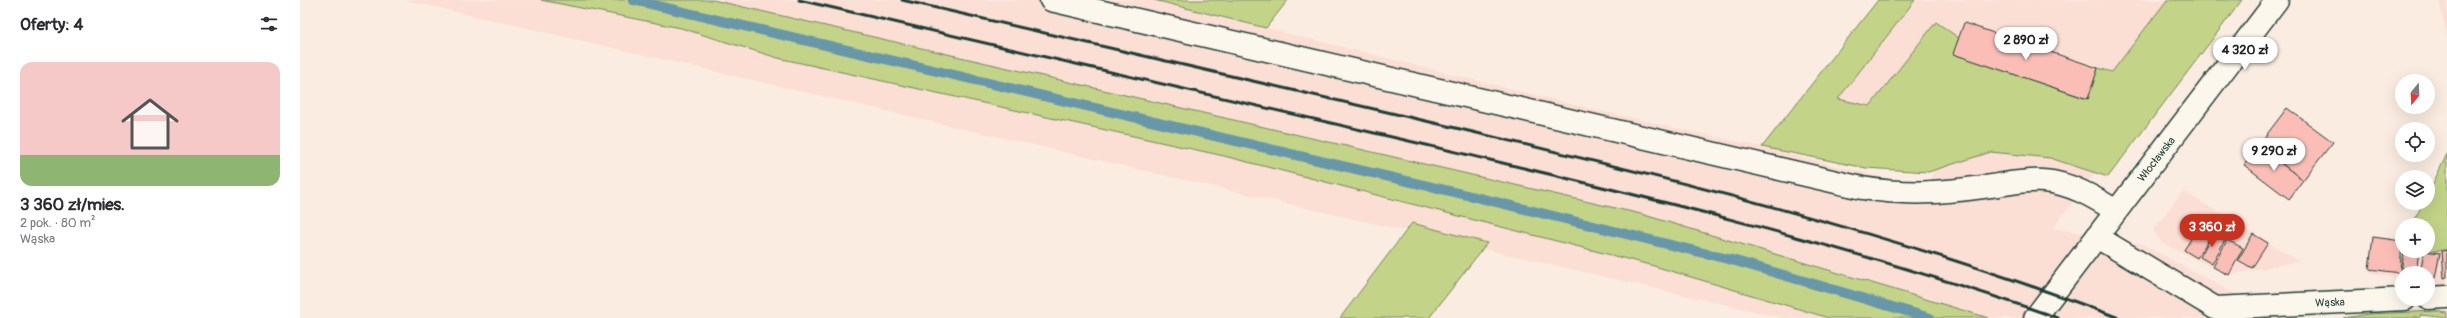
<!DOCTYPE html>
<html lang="pl">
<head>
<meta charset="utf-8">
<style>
  :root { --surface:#fff; --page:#f2f2f3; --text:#2b2b33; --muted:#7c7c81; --accent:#c8321e }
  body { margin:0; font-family:Pangolin,sans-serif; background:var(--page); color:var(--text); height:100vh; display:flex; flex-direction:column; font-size:15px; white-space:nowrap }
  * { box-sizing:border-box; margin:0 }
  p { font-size:13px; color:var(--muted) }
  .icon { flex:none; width:22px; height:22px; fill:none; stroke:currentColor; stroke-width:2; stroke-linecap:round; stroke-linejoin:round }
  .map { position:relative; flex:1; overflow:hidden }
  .sheet { display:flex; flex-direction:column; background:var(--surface); width:300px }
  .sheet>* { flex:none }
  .needle { width:26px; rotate:198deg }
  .fabs { position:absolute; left:2095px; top:74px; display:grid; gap:8px }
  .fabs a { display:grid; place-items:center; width:40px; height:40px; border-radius:50%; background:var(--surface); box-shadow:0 4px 16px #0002; font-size:20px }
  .price { position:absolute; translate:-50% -34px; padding:0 9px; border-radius:14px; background:#fff; color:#222; font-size:13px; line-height:26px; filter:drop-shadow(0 1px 2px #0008) }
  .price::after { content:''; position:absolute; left:50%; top:24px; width:12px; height:9px; margin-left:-6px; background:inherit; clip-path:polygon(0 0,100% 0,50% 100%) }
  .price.selected { background:var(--accent); color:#fff }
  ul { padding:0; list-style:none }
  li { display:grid; align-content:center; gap:8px; height:212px; padding:0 20px }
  li span { display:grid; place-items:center; height:124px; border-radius:12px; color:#555 }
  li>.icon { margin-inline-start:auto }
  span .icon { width:72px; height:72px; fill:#fffc; stroke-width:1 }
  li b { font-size:17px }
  h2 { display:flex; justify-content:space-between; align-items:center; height:48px; padding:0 20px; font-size:17px }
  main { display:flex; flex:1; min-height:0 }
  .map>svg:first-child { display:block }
</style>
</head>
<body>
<main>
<section class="sheet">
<h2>Oferty: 4<svg class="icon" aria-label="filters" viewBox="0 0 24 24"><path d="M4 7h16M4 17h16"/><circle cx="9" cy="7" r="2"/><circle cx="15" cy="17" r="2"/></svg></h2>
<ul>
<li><span style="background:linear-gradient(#f6c9c9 75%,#8fb573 0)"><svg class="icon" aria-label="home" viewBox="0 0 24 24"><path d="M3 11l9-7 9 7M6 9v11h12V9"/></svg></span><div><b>3 360 zł/mies.</b><p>2 pok. · 80 m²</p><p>Wąska</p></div></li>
</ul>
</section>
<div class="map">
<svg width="2147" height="318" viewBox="0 0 2147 318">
  <rect width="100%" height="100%" fill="#fbece1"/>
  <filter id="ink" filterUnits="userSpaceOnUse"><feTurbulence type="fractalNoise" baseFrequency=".025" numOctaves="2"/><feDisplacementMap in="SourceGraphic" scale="8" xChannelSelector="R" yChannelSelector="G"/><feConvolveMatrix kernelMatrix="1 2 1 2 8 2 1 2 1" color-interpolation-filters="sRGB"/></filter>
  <g filter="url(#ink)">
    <!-- built -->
    <g fill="#fbded4">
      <path d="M 105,0 L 854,0 L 1291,109 L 1462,147 L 1624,188 L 1660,128 L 1537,99 L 1615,0 L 1902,0 L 1818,142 L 1753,228 L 1842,244 L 1980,318 L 1483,318 Z"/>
      <path d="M 2139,0 L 2147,0 L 2147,37 Z"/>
      <path d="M 1883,191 L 1999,261 L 1929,275 L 1862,243 L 1853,230 Z"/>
      <path d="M 2073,237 L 2102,241 L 2102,251 L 2147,250 L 2147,286 L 2128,285 L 2128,273 L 2102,273 L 2102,280 L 2068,272 Z"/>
    </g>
    <!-- green -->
    <g fill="#c3d388" stroke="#71885e">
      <path d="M 241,0 L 413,0 L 1341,214 L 1689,318 L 1529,318 L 1354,266 L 924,156 L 478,58 L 381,28 Z"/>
      <path d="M 854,0 L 988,0 L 966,28 Z"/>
      <path d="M 1578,0 L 1615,0 L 1538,99 L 1570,106 L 1636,22 L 1659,38 L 1654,54 L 1787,99 L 1798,68 L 1812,72 L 1867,0 L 1942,0 L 1808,177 L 1750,158 L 1691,152 L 1628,172 L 1566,168 L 1462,147 Z"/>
      <path d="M 2147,154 L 2147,250 L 2128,251 L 2128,225 L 2112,225 L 2123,203 L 2128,203 L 2128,194 Z"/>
      <path d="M 1112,223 L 1187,243 L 1129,318 L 1040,318 Z"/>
      <path d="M 2136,311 L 2147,313 L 2147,318 L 2121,315 L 2119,318 L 2043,318 L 2069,314 Z"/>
    </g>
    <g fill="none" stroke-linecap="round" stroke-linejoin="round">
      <!-- stream -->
      <path stroke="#6897aa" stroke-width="10" d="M 333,0 L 1188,200 L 1432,260 L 1630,318"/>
    </g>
    <!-- building -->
    <g fill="#fabeb7" stroke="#1f3d34">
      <path d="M 1664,23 L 1798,68 L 1788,99 L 1653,54 Z"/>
      <path d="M 1987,108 L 2033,142 L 2003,180 L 1958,146 Z"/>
      <path d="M 1958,146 L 2003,180 L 1989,199 L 1944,165 Z"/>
      <path d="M 1899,226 L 1912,234 L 1897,258 L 1884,250 Z"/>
      <path d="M 1913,233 L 1925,240 L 1912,264 L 1900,257 Z"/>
      <path d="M 1953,234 L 1968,243 L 1952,268 L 1938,260 Z"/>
      <path d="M 2073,237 L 2102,241 L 2100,273 L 2069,269 Z"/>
      <path d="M 1927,240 L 1943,248 L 1929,275 L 1913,267 Z"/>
      <path d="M 2147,250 L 2147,277 L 2144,278 L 2142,251 Z"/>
      <path d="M 2104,251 L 2119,251 L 2116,273 L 2101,273 Z"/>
      <path d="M 2124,251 L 2140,253 L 2135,278 L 2128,277 L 2128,273 L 2120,273 Z"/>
    </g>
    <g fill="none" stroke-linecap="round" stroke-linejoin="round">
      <!-- minor casing -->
      <g stroke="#1f3d34" stroke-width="25">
        <g id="minor">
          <path d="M 751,0 L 1562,188 C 1606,195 1640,193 1683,187 C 1702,185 1725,179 1744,181 C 1770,183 1794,197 1816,211"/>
          <path d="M 1797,237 L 1927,315"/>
          <path d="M 2128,298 L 2147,297"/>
          <path d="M 1915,308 L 2105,299"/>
          <path d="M 1735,318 L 1977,0"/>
        </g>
      </g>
      <!-- minor -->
      <use href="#minor" stroke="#fbf7ec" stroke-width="22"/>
      <!-- rail -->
      <g stroke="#1f3d34" stroke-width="3">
        <path d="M 499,0 C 702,47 906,94 1109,141 C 1328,192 1546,244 1758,318"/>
        <path d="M 602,0 C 777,40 951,81 1126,121 C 1360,176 1594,232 1819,318"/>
      </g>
    </g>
  </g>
  <g text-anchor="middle" stroke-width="3" stroke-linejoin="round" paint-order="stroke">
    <!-- street labels -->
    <g font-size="11" fill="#1f3d34" stroke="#fbf7ec">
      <text transform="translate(1856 159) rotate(-52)" y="4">Włocławska</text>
      <text transform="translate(2030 302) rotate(-2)" y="4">Wąska</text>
    </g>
  </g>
</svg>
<div class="fabs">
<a><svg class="needle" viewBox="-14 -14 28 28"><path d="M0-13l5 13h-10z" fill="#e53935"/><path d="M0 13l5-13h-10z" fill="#7c7c81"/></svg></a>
<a><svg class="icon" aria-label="locate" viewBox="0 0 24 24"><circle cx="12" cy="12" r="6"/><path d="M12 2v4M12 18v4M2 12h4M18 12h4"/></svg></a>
<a><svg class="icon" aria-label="layers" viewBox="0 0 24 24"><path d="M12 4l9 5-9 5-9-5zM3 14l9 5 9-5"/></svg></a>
<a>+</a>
<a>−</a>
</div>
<b class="price" style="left:1726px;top:61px">2 890 zł</b>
<b class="price" style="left:1945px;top:71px">4 320 zł</b>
<b class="price" style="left:1974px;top:172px">9 290 zł</b>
<b class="price selected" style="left:1912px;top:248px">3 360 zł</b>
</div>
</main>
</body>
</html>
